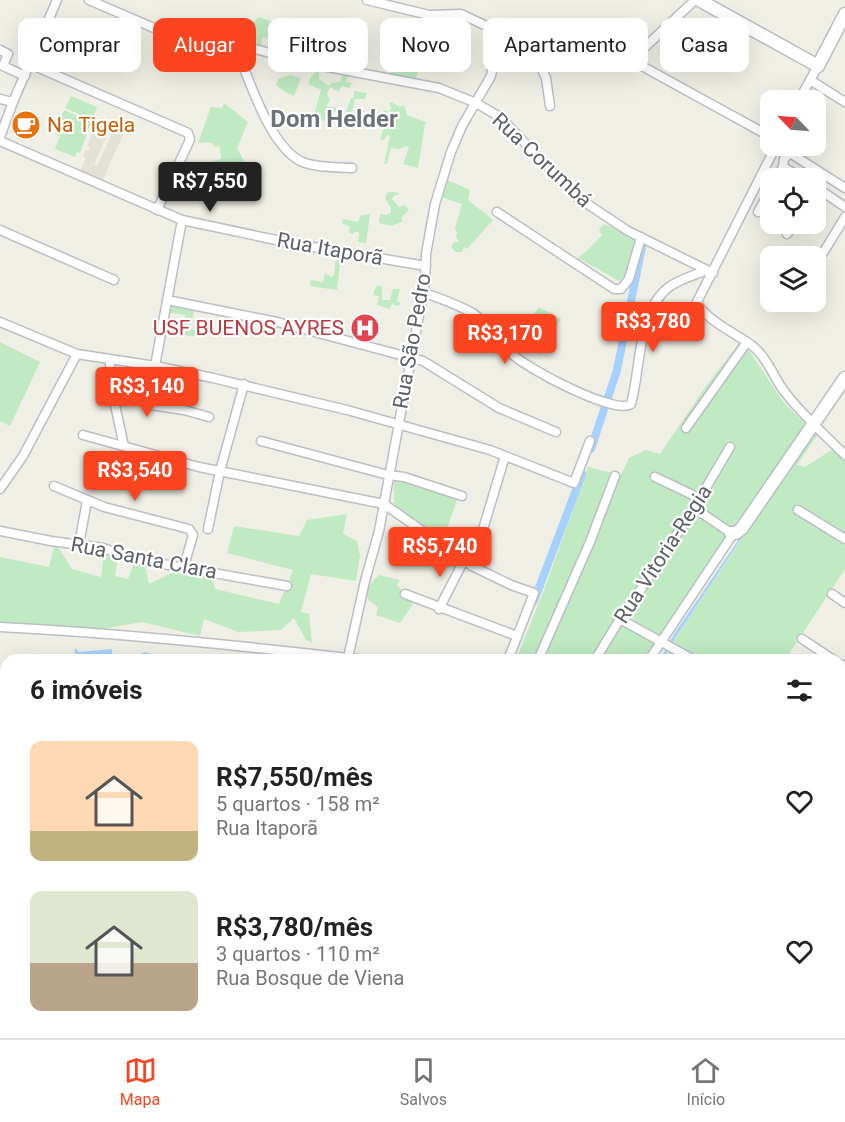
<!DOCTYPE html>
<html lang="pt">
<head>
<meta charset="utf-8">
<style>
  :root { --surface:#fff; --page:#f2f2f2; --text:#222; --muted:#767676; --line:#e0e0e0; --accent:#fb4420 }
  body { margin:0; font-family:Roboto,sans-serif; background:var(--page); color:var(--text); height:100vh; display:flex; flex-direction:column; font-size:22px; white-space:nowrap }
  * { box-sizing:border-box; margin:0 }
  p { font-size:20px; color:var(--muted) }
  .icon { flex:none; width:33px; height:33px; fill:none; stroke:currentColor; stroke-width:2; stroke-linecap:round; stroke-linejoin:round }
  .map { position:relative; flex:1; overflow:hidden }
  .sheet { position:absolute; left:0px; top:654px; width:846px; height:384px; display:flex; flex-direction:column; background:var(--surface); border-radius:18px 18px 0 0; box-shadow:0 6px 24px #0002 }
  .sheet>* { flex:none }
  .hud { position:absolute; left:18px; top:18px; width:810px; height:54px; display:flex; gap:12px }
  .needle { width:39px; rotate:295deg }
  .fabs { position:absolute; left:760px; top:90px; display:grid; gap:12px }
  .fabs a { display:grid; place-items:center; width:66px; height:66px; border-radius:12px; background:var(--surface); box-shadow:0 6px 24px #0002; font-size:30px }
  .price { position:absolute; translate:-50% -51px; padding:0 14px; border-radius:6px; background:var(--accent); color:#fff; font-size:20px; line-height:39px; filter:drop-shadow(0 2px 3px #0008) }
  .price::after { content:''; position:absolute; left:50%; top:36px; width:18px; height:14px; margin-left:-9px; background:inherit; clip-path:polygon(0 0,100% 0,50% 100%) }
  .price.on { background:#222; color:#fff }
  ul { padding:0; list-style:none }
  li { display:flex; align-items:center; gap:18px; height:150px; padding:0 30px }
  li span { display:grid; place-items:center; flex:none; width:168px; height:120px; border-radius:12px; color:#555 }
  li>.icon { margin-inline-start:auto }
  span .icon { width:72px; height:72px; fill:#fffc; stroke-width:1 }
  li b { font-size:26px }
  h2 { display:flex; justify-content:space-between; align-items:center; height:72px; padding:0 30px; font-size:26px }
  .pill { padding:0 21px; border-radius:12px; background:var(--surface); box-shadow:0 6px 24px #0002; font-size:21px; line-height:54px }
  .pill.on { background:var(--accent); color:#fff }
  .tab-bar { display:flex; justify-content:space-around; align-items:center; height:84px; border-top:2px solid var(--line); background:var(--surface); font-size:16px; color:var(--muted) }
  .tab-bar a { display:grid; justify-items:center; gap:3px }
  .tab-bar .on { color:var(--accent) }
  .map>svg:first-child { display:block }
</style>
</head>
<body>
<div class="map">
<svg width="845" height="1038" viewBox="0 0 845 1038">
  <rect width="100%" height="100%" fill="#f0efe5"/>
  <!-- education -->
  <path fill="#e3e1d5" d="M 103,118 L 113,123 L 94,164 L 97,166 L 117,123 L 126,128 L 102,181 L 80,171 L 86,158 L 83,156 L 85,150 L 89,151 L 90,148 L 87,146 L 93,132 L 96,133 Z"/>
  <!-- green -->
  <g fill="#bfeac2">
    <path d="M 259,17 L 272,22 L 287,23 L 287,27 L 278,35 L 281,48 L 286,50 L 290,57 L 270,51 L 269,38 L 263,37 L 260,48 L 250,47 L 251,43 L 248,42 L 254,27 L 252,23 Z"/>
    <path d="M 392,63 L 419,67 L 415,82 L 389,77 Z"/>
    <path d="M 315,68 L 319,69 L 319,79 L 329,86 L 331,83 L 340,82 L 343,71 L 349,73 L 346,82 L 352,83 L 349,88 L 342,86 L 338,92 L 330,87 L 327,94 L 330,100 L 326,106 L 337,108 L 330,119 L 324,121 L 313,118 L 321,90 L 308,84 L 310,78 L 315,73 Z"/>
    <path d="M 290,75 L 301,78 L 294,96 L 285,92 L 276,85 L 278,79 Z"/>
    <path d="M 354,91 L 367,93 L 365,99 L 355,99 L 352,112 L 362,115 L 361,123 L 350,120 L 346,125 L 342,122 L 351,98 L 354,98 Z"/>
    <path d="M 71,96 L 97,107 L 92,120 L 65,108 Z"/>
    <path d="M 391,102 L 400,107 L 404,105 L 407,115 L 428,123 L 425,124 L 418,168 L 403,164 L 409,147 L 407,146 L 399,149 L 391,148 L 387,163 L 384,164 L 390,136 L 387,135 L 384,140 L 380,140 L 383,129 L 387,129 L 385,119 L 379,115 L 385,110 L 388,112 L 392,108 L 389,104 Z"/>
    <path d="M 224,103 L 248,122 L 237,148 L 247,167 L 240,186 L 225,184 L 217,195 L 217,203 L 213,199 L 208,187 L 210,183 L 205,181 L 212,172 L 209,169 L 211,162 L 221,159 L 220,147 L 217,146 L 216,148 L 212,144 L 227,148 L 207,142 L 198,143 L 211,107 L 222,108 Z"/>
    <path d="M 64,110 L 91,122 L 80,153 L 77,152 L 75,157 L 55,149 L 60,136 L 55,133 Z"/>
    <path d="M 445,179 L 470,190 L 468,200 L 493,220 L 467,249 L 464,247 L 462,252 L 455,252 L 451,247 L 454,242 L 460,242 L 456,238 L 457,232 L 455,228 L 462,204 L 440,197 Z"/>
    <path d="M 388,192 L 395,192 L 400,194 L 394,196 L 392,199 L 399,207 L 405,205 L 409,210 L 401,218 L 403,221 L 391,226 L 379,223 L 380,214 L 387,215 L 391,212 L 391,208 L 385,198 Z"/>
    <path d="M 370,214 L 366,243 L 358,242 L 359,233 L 355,231 L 353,234 L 349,232 L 350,227 L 342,223 L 343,219 L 358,222 L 361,215 Z"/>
    <path d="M 604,224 L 633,237 L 637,247 L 625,275 L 619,281 L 578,258 L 588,250 L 602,235 L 599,230 Z"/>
    <path d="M 336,256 L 347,257 L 346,263 L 340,264 L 337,290 L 310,286 L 311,280 L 323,282 L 325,273 L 331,277 L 334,275 Z"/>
    <path d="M 376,286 L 382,286 L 382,300 L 390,300 L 393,289 L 400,289 L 397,301 L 400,303 L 400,305 L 395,306 L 392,303 L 390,309 L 377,305 L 379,296 L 373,295 Z"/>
    <path d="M 168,303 L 194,311 L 190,328 L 204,334 L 195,334 L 194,336 L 180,335 L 182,330 L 187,331 L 188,326 L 184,324 L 185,315 L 166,312 Z"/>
    <path d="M 539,307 L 561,319 L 548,336 L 552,347 L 539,355 L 544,345 L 531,333 L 534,329 L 527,323 Z"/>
    <path d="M 0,342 L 40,362 L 10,426 L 0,421 Z"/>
    <path d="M 739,343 L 750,352 L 784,403 L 805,424 L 656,660 L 516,660 L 546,585 L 588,467 L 621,475 L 629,458 L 646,450 L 660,454 L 706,386 Z"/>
    <path d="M 814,432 L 818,434 L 797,465 L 805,467 L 833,449 L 845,461 L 845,569 L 785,660 L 664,660 L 677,635 Z"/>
    <path d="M 394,479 L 459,495 L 441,545 L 394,508 Z"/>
    <path d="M 347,514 L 343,534 L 357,541 L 360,556 L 356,581 L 311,574 L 301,612 L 309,614 L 312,643 L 306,640 L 294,618 L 281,630 L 238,632 L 204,619 L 200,636 L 142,622 L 101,629 L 0,624 L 0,557 L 49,567 L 55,542 L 72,569 L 101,577 L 104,553 L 119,554 L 115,576 L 128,579 L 134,563 L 145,565 L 149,584 L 178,570 L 212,575 L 215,589 L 279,604 L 293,570 L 227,553 L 234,526 L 299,536 L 307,520 Z"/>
    <path d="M 379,575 L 400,580 L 397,585 L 413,604 L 400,623 L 376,615 L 378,607 L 368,600 L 366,588 Z"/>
    <path d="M 840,763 L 845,766 L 845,903 L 840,897 Z"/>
  </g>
  <!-- water -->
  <g fill="#a6d1ff">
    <path d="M 812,433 L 677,635 L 663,660 L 660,660 L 674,634 Z"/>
    <path d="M 75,648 L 79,652 L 112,649 L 112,653 C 123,663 133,658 144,652 L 157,655 L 161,660 L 74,660 Z"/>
    <path d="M 0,688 L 6,690 L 6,1032 L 814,1032 L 818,1038 L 0,1038 Z"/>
  </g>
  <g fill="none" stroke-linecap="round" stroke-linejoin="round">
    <!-- canal -->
    <g stroke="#a6d1ff" stroke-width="8">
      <path d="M 591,449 L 617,370 L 642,247"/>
      <path d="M 534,601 L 582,474"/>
    </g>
    <!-- street casing -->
    <g stroke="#bcbec5" stroke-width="11">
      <g id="street">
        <path d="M 89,0 L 191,44 L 233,57 L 240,58 L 255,49 L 312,64 L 439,88 L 476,103 L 500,117 L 577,197 L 628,231 L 713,273"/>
        <path d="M 367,0 L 429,15 L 461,14 L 499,32 L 516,35 L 621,66 L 628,63 L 695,0"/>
        <path d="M 520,36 L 541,67 L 546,78 L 550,106"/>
        <path d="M 0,50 L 8,54 L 3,66 L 25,76"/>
        <path d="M 240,58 C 252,88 273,152 305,163 C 320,168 337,167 352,168"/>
        <path d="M 631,60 L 771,137"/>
        <path d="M 30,64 L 188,133 L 190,139 L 188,144 L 157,210"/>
        <path d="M 810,80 L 845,102"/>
        <path d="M 0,99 L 13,102"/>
        <path d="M 799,100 L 818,66"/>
        <path d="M 0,137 L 13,102 L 57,0"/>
        <path d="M 0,141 L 182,220 L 295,244 L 426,266"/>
        <path d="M 776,146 L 697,302 C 704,320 740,335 755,348 C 769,361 773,376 784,391 C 801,414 824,434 845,455"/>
        <path d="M 783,167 L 802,178"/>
        <path d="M 777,178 L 783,167 L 784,159 L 790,153 L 845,188"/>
        <path d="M 816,187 L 845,207"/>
        <path d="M 497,212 L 614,289 L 621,289 L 629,279 L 641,237"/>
        <path d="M 758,212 L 771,189"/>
        <path d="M 0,230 L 114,280"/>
        <path d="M 787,234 L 794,224"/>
        <path d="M 823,253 L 845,217"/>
        <path d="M 423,292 C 440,299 458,304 474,314 C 481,320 489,325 495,332 C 501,339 505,348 512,354 C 526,368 616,416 631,404 C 641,369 637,311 669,287 C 680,279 695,275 707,270"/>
        <path d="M 167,300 L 277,322 L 423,361 L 499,408 L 556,432"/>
        <path d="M 0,322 L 77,354 L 155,366 L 213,378 L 347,410 L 490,450 L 574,483 L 590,441"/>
        <path d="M 110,360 L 111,387 L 124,446"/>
        <path d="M 155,366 L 182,220"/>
        <path d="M 160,367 L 151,405 L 184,410 L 209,417"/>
        <path d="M 686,428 L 747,342"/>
        <path d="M 83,435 L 199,467 L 384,504 L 472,566 L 511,585 L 534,593 L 508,660"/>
        <path d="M 261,441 L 388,475 L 404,477 L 462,496"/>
        <path d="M 655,477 L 699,498"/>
        <path d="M 54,486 L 104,507 L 189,529 L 193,535 L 184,566"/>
        <path d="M 0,489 L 23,456 L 77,354"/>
        <path d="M 694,508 L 731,533"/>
        <path d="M 798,510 L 845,539"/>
        <path d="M 208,529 L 220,471 L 244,384"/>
        <path d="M 0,531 L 51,541 L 103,548 L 135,559 L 287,586"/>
        <path d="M 79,544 L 87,501"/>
        <path d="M 472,566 L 505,456"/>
        <path d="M 405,594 L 517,636"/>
        <path d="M 832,594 L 845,603"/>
        <path d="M 439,609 L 464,560"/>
        <path d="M 620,619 L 694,660"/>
        <path d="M 0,627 C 123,633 245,646 366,660"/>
        <path d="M 802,639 L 834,660"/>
        <path d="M 348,658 L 365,581 L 379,531 L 425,283 L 426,254 L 435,204 L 451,152 L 462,126 L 491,76 L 499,32"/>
        <path d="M 538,660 L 590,542 L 615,476"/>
        <path d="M 595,660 L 620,619 L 626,612 L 694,508 L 730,447"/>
        <path d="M 649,660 L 733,534"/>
        <path d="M 840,664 L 845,667"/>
        <path d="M 840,758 L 845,762"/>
        <path d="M 840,944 L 845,949"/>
      </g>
    </g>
    <!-- secondary casing -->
    <g stroke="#babdc4" stroke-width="15">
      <g id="secondary">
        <path d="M 699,0 L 818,66 L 845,14"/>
        <path d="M 731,533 L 736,533 L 742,528 L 845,378"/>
      </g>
    </g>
    <!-- street -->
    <use href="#street" stroke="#fff" stroke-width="8"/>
    <!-- secondary -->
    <use href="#secondary" stroke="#fff" stroke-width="12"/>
  </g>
  <!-- icons -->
  <defs>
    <g id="cafe-disc" transform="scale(1.5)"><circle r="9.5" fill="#e8710a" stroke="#fff"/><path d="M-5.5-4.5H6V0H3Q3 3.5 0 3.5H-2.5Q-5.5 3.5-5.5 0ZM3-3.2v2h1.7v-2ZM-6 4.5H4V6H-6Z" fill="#fff"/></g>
    <g id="hospital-disc" transform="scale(1.5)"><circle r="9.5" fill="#e0444e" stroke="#fff"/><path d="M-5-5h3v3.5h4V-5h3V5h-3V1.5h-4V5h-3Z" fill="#fff"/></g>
  </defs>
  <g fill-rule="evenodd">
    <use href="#cafe-disc" x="26" y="125"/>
    <use href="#hospital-disc" x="365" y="328"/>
  </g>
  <g text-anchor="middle" stroke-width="4.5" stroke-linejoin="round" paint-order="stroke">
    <!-- food labels -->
    <g font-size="21" fill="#c56008" stroke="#fff" text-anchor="start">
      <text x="47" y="132">Na Tigela</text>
    </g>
    <!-- street labels -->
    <g font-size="21" fill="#5c6067" stroke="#fff">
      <text transform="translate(542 160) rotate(43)" y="7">Rua Corumbá</text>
      <text transform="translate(330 249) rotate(10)" y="7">Rua Itaporã</text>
      <text transform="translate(412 341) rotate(-80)" y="7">Rua São Pedro</text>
      <text transform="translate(663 554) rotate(-57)" y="7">Rua Vitoria-Regia</text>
      <text transform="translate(144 558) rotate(11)" y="7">Rua Santa Clara</text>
    </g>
    <!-- health labels -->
    <g font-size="21" fill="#be3a42" stroke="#fff" text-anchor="end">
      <text x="344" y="335">USF BUENOS AYRES</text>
    </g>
    <!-- quarter labels -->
    <g font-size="24" font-weight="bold" fill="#6d7279" stroke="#fff">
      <text x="334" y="127">Dom Helder</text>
    </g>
  </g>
</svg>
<div class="fabs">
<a><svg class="needle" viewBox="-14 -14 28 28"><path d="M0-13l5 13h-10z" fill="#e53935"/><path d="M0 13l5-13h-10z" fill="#767676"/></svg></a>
<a><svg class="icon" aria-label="locate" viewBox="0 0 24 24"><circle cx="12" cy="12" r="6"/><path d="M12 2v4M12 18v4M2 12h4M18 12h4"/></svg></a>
<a><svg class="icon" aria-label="layers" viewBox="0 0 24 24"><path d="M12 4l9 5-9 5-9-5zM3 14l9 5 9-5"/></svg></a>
</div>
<b class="price on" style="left:210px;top:213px">R$7,550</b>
<b class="price" style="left:653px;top:353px">R$3,780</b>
<b class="price" style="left:505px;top:365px">R$3,170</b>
<b class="price" style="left:147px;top:418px">R$3,140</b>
<b class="price" style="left:135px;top:502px">R$3,540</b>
<b class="price" style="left:440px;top:578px">R$5,740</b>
<div class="hud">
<a class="pill">Comprar</a>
<a class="pill on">Alugar</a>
<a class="pill">Filtros</a>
<a class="pill">Novo</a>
<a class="pill">Apartamento</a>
<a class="pill">Casa</a>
</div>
<section class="sheet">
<h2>6 imóveis<svg class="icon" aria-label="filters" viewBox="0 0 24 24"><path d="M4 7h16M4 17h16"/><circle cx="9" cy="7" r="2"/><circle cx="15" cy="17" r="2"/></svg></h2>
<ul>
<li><span style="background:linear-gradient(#ffd9b3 75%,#c2b280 0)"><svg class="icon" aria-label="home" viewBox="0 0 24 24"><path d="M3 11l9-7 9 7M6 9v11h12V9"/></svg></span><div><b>R$7,550/mês</b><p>5 quartos · 158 m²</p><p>Rua Itaporã</p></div><svg class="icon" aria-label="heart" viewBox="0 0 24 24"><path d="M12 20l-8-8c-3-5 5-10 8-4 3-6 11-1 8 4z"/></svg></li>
<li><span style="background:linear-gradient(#dfe7d0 60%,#b9a48a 0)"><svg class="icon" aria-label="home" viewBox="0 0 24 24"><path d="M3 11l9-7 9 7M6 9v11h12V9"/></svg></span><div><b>R$3,780/mês</b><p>3 quartos · 110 m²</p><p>Rua Bosque de Viena</p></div><svg class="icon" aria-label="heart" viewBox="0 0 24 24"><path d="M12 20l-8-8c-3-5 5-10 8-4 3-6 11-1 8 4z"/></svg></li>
</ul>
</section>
</div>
<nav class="tab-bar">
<a class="on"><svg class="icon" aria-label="map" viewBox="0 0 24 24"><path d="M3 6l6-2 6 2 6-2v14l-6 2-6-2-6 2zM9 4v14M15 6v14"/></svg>Mapa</a>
<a><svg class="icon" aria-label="saved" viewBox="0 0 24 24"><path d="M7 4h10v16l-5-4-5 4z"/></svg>Salvos</a>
<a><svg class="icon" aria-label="home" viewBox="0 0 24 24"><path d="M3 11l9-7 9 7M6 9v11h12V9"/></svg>Início</a>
</nav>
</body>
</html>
